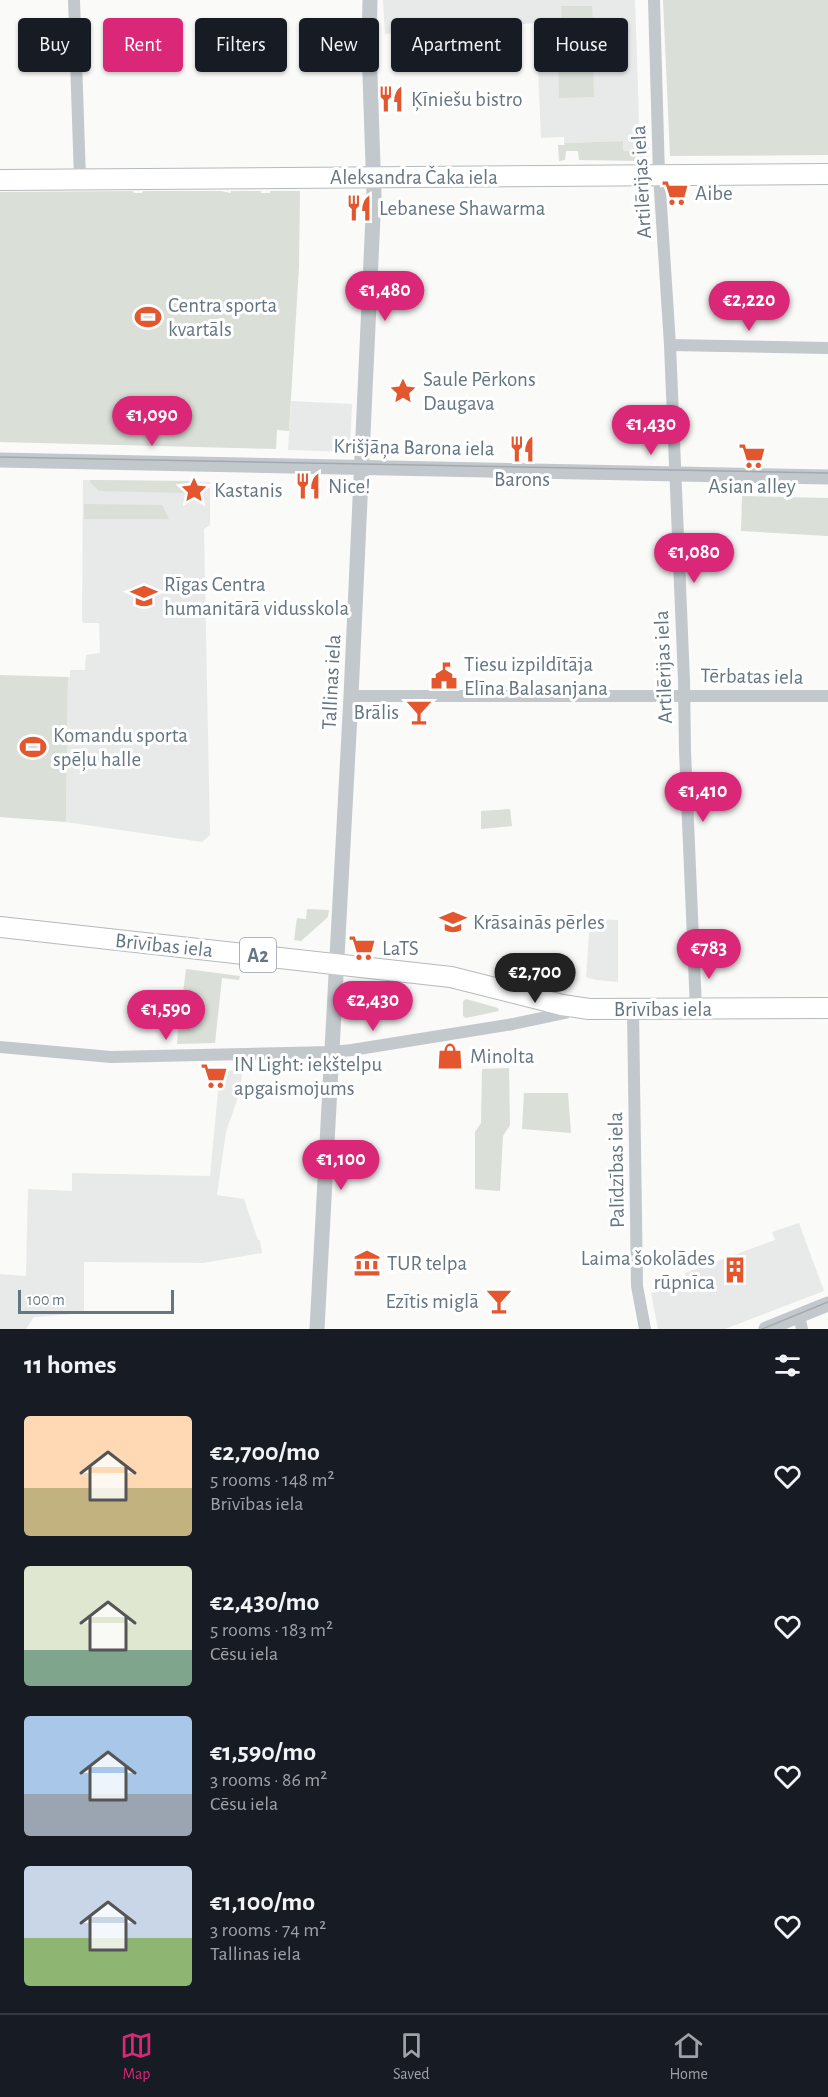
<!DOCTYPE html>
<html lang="en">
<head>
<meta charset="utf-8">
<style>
  :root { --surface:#171b24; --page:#242831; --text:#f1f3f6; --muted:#9ea1a6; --line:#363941; --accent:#db2777 }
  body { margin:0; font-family:"Alegreya Sans",sans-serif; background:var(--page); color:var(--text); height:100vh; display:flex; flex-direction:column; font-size:22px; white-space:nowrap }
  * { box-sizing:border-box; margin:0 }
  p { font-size:20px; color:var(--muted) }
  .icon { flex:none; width:33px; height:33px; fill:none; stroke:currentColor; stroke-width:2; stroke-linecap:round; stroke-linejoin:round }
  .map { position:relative; height:1329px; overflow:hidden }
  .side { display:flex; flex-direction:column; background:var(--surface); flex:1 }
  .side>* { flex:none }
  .guide { position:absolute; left:18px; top:18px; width:792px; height:54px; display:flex; gap:12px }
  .scale { position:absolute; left:18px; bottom:15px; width:156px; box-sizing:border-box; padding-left:6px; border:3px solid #657683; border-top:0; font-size:16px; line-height:21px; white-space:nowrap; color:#657683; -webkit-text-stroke:4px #fff; paint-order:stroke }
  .price { position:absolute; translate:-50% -51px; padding:0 14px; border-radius:21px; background:var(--accent); color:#fff; font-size:20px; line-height:39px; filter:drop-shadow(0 2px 3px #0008) }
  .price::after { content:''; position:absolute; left:50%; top:36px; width:18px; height:14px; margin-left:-9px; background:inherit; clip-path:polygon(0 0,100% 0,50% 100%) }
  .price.current { background:#222; color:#fff }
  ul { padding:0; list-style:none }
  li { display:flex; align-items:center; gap:18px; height:150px; padding:0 24px }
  li span { display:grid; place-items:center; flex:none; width:168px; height:120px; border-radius:6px; color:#555 }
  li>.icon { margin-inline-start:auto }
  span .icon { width:72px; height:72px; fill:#fffc; stroke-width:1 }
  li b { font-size:26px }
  h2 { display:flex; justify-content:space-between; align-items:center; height:72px; padding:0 24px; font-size:26px }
  .tag { padding:0 21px; border-radius:6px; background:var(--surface); box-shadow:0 2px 4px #0004; font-size:21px; line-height:54px }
  .tag.current { background:var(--accent); color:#fff }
  .tabs { display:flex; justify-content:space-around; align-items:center; height:84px; border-top:2px solid var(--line); background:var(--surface); font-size:16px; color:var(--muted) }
  .tabs a { display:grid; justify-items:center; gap:3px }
  .tabs .current { color:var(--accent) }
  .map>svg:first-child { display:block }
</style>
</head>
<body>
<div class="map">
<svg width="828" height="1329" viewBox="0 0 828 1329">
  <rect width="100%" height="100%" fill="#fafaf8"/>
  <!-- built -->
  <g fill="#e8e9e9">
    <path d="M 383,0 L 635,0 L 640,150 L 623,151 L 623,141 L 564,143 L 564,137 L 541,138 L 536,23 L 385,34 Z"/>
    <path d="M 291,401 L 352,404 L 350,452 L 288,450 Z"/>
    <path d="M 83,480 L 210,482 L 210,525 L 204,529 L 210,835 L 202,842 L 66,822 L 68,677 L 70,677 L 70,670 L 85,670 L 86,655 L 100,653 L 99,623 L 83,623 L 82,620 Z"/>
    <path d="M 590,919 L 618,920 L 618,982 L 596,980 L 586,977 Z"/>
    <path d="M 242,1070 L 241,1088 L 226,1132 L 217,1195 L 244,1199 L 258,1240 L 260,1240 L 262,1253 L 203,1263 L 84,1262 L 84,1313 L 34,1317 L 26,1329 L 0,1329 L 0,1274 L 26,1276 L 28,1189 L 72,1191 L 72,1173 L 210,1176 L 220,1071 Z"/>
    <path d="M 799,1223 L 824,1291 L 725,1329 L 658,1329 L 651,1293 L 688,1281 L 685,1273 L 775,1240 L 772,1232 Z"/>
  </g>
  <!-- green -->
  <g fill="#dadfd7">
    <path d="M 663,0 L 828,0 L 828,155 L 670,156 Z"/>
    <path d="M 561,6 L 592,6 L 593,27 L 562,27 Z"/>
    <path d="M 592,31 L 594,97 L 559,98 L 558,32 Z"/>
    <path d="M 640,139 L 648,139 L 649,155 L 641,161 L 579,160 L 578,151 L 566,151 L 565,160 L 559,161 L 558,145 L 565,145 L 564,143 L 623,141 L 623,151 L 639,150 Z"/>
    <path d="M 133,191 L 134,193 L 142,193 L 143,191 L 221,191 L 231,193 L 231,191 L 261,191 L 261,193 L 270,193 L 270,191 L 300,191 L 299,267 L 289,431 L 277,430 L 276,449 L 0,442 L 0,192 Z"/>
    <path d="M 90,480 L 196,481 L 196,486 L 187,486 L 187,493 L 99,491 L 91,483 Z"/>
    <path d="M 742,496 L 828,498 L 828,536 L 741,531 Z"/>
    <path d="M 84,504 L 162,505 L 169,519 L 84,519 Z"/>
    <path d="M 0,675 L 68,677 L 66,822 L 0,817 Z"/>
    <path d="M 510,809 L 512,826 L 481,829 L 481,811 Z"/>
    <path d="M 307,909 L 329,910 L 328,917 L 301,941 L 294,940 L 297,918 L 306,919 Z"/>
    <path d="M 186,969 L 240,976 L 239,980 L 222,978 L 215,1043 L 177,1044 L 180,993 L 183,993 Z"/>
    <path d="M 466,999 L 498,1008 L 499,1011 L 466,1018 L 463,1016 L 463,1001 Z"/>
    <path d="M 509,1068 L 510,1125 L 503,1136 L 500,1191 L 475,1189 L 475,1132 L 481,1123 L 482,1069 Z"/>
    <path d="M 524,1093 L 568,1093 L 571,1133 L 522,1129 Z"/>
  </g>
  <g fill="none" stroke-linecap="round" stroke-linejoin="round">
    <!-- primary casing -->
    <g stroke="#b5babe" stroke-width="22">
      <path id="primary" d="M 0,180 L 828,174"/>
    </g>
    <!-- trunk casing -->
    <g stroke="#b4b9bd" stroke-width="22">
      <path id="trunk" d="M 0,927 L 451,977 L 562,1005 L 589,1009 L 828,1008"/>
    </g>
    <!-- minor -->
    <g stroke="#c3c8cc" stroke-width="12">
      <path d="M 74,0 L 80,179"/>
      <path d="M 654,0 L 659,175 L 670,345 L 684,681 L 685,751 L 696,1009"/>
      <path d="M 670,345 L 828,348"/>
      <path d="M 351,696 L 828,696"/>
      <path d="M 633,1010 L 637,1286 L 645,1329"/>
      <path d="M 0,1047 L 111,1057 L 332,1052 L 352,1050 L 513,1024 L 565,1013 L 572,1008"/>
      <path d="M 799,1316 L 802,1329"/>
    </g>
    <!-- tertiary -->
    <g stroke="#c3c8cc" stroke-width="15">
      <path d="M 0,460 L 828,477"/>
      <path d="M 317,1329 L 351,696 L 374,195 L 369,46 L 370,0"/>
      <path d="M 766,1329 L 828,1304"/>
    </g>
    <!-- primary -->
    <use href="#primary" stroke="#fff" stroke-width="20"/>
    <!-- trunk -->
    <use href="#trunk" stroke="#fff" stroke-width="20"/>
    <!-- tram -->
    <g stroke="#a2aab0" stroke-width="1.5">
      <path d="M 0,457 L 828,473"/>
      <path d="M 762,1329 L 828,1302"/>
    </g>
  </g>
  <!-- icons -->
  <defs>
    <g id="restaurant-bare" transform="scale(2.07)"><path d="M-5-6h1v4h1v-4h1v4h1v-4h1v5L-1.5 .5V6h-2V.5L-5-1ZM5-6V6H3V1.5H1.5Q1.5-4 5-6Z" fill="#e4572e" stroke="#fff" stroke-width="2.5" paint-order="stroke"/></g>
    <g id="supermarket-bare" transform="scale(2.07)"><path d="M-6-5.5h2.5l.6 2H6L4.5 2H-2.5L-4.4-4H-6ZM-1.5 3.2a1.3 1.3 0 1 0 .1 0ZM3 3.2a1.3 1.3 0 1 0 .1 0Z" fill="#e4572e" stroke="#fff" stroke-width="2.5" paint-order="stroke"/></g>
    <g id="stadium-bare" transform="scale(2.07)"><path d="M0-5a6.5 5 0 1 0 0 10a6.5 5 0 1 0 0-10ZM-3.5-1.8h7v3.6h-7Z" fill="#e4572e" stroke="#fff" stroke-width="2.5" paint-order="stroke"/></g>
    <g id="sight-bare" transform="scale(2.07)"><path d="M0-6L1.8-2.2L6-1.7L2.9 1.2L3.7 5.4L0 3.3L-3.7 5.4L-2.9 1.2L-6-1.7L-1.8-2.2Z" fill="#e4572e" stroke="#fff" stroke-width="2.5" paint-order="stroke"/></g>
    <g id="school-bare" transform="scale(2.07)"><path d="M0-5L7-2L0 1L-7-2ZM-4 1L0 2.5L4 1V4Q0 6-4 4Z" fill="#e4572e" stroke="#fff" stroke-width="2.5" paint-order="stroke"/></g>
    <g id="civic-bare" transform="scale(2.07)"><path d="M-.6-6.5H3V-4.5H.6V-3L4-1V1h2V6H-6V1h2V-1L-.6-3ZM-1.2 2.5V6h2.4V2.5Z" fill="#e4572e" stroke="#fff" stroke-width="2.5" paint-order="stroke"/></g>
    <g id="bar-bare" transform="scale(2.07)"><path d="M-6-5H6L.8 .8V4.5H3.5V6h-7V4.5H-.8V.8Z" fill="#e4572e" stroke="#fff" stroke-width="2.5" paint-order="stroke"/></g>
    <g id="shop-bare" transform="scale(2.07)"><path d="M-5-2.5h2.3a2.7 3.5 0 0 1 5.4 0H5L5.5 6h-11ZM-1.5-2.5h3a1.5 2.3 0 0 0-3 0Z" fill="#e4572e" stroke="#fff" stroke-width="2.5" paint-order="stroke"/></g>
    <g id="museum-bare" transform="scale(2.07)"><path d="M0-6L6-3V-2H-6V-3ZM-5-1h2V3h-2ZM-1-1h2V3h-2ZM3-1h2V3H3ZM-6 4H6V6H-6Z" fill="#e4572e" stroke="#fff" stroke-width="2.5" paint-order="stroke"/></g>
    <g id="building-bare" transform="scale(2.07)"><path d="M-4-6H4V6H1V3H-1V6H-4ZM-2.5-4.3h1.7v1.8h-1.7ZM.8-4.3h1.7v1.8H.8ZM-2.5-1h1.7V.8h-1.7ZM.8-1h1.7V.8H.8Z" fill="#e4572e" stroke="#fff" stroke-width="2.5" paint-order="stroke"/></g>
  </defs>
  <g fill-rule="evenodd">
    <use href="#restaurant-bare" x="391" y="99"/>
    <use href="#supermarket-bare" x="675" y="193"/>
    <use href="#restaurant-bare" x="359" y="208"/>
    <use href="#stadium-bare" x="148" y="317"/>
    <use href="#sight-bare" x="403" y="391"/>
    <use href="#restaurant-bare" x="522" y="449"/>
    <use href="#supermarket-bare" x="752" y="456"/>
    <use href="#restaurant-bare" x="308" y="486"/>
    <use href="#sight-bare" x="194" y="490"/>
    <use href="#school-bare" x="144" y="596"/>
    <use href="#civic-bare" x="444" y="676"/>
    <use href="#bar-bare" x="419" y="712"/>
    <use href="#stadium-bare" x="33" y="747"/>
    <use href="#school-bare" x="453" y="922"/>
    <use href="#supermarket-bare" x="362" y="948"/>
    <use href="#shop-bare" x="450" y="1056"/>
    <use href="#supermarket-bare" x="214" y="1076"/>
    <use href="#museum-bare" x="367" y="1263"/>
    <use href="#building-bare" x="735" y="1270"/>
    <use href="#bar-bare" x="499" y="1301"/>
  </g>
  <g text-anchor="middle" stroke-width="6" stroke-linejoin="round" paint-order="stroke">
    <!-- shield labels -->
    <rect fill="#fff" stroke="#939fa8" stroke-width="1.5" x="240" y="938" width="36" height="34" rx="4.5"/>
    <g font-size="20" font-weight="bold" fill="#657683">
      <text x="258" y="962">A2</text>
    </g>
    <!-- poi labels -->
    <g font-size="21" fill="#657683" stroke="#fff" text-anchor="start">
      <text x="411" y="106">Ķīniešu bistro</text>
      <text x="695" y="200">Aibe</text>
      <text x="379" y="215">Lebanese Shawarma</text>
      <text x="168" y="312">Centra sporta<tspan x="168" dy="24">kvartāls</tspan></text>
      <text x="423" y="386">Saule Pērkons<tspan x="423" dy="24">Daugava</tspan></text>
      <text x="522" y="486" text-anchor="middle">Barons</text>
      <text x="328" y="493">Nice!</text>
      <text x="752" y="493" text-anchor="middle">Asian alley</text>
      <text x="214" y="497">Kastanis</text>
      <text x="164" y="591">Rīgas Centra<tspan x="164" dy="24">humanitārā vidusskola</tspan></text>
      <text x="464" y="671">Tiesu izpildītāja<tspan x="464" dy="24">Elīna Balasanjana</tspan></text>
      <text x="399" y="719" text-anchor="end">Brālis</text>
      <text x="53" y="742">Komandu sporta<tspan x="53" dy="24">spēļu halle</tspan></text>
      <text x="473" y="929">Krāsainās pērles</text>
      <text x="382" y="955">LaTS</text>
      <text x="470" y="1063">Minolta</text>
      <text x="234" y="1071">IN Light: iekštelpu<tspan x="234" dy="24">apgaismojums</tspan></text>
      <text x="715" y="1265" text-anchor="end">Laima šokolādes<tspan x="715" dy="24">rūpnīca</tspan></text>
      <text x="387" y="1270">TUR telpa</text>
      <text x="479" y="1308" text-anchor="end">Ezītis miglā</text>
    </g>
    <!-- street labels -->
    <g font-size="21" fill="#657683" stroke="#fff">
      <text x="414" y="184">Aleksandra Čaka iela</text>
      <text transform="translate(641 182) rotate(-93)" y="7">Artilērijas iela</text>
      <text transform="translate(414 447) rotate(1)" y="7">Krišjāņa Barona iela</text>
      <text transform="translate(663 667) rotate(-92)" y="7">Artilērijas iela</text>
      <text transform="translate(752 676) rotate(1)" y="7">Tērbatas iela</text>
      <text transform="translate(331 682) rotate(-87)" y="7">Tallinas iela</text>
      <text transform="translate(164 945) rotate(6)" y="7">Brīvības iela</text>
      <text x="663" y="1016">Brīvības iela</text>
      <text transform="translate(616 1170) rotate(-91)" y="7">Palīdzības iela</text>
    </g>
  </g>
</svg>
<div class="scale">100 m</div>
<b class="price" style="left:385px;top:322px">€1,480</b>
<b class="price" style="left:749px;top:332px">€2,220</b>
<b class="price" style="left:152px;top:447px">€1,090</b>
<b class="price" style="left:651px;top:456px">€1,430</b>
<b class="price" style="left:694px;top:584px">€1,080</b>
<b class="price" style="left:703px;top:823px">€1,410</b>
<b class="price" style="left:709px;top:980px">€783</b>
<b class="price current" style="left:535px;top:1004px">€2,700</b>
<b class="price" style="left:373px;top:1032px">€2,430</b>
<b class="price" style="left:166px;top:1041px">€1,590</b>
<b class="price" style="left:341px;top:1191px">€1,100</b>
<div class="guide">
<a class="tag">Buy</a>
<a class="tag current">Rent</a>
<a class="tag">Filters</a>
<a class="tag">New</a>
<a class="tag">Apartment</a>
<a class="tag">House</a>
</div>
</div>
<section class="side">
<h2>11 homes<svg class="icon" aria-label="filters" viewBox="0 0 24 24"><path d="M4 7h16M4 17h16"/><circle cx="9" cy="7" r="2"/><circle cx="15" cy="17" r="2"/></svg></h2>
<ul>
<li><span style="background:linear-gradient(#ffd9b3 60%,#c2b280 0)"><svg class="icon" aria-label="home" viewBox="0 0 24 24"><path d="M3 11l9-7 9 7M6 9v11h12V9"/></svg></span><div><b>€2,700/mo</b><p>5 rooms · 148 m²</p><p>Brīvības iela</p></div><svg class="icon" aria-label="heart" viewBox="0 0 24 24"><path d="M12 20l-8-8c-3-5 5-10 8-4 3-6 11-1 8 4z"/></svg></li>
<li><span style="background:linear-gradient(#dfe7d0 70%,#7fa58c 0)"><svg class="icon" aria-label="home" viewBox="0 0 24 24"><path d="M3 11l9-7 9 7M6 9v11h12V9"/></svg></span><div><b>€2,430/mo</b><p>5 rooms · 183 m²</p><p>Cēsu iela</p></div><svg class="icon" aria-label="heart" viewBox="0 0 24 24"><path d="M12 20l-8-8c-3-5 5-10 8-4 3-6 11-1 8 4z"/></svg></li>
<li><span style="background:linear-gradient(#a9c7e8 65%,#9aa5b1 0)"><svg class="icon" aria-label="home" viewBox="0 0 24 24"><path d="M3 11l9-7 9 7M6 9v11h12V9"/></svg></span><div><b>€1,590/mo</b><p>3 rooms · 86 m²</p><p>Cēsu iela</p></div><svg class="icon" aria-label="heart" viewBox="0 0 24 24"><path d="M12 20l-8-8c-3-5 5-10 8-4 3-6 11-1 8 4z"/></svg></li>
<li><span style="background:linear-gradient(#c9d6e8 60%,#8fb573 0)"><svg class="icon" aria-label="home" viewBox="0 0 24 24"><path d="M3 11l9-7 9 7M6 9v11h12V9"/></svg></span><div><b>€1,100/mo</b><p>3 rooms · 74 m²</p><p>Tallinas iela</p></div><svg class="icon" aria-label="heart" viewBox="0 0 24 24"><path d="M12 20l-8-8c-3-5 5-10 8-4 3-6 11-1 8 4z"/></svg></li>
</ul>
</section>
<nav class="tabs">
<a class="current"><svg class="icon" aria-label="map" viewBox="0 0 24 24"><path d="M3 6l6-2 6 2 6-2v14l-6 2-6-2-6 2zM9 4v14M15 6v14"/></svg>Map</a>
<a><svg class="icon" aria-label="saved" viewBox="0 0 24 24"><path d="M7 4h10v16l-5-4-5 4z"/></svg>Saved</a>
<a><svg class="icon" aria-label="home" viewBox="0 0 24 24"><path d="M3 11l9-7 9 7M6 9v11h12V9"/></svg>Home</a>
</nav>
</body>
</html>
